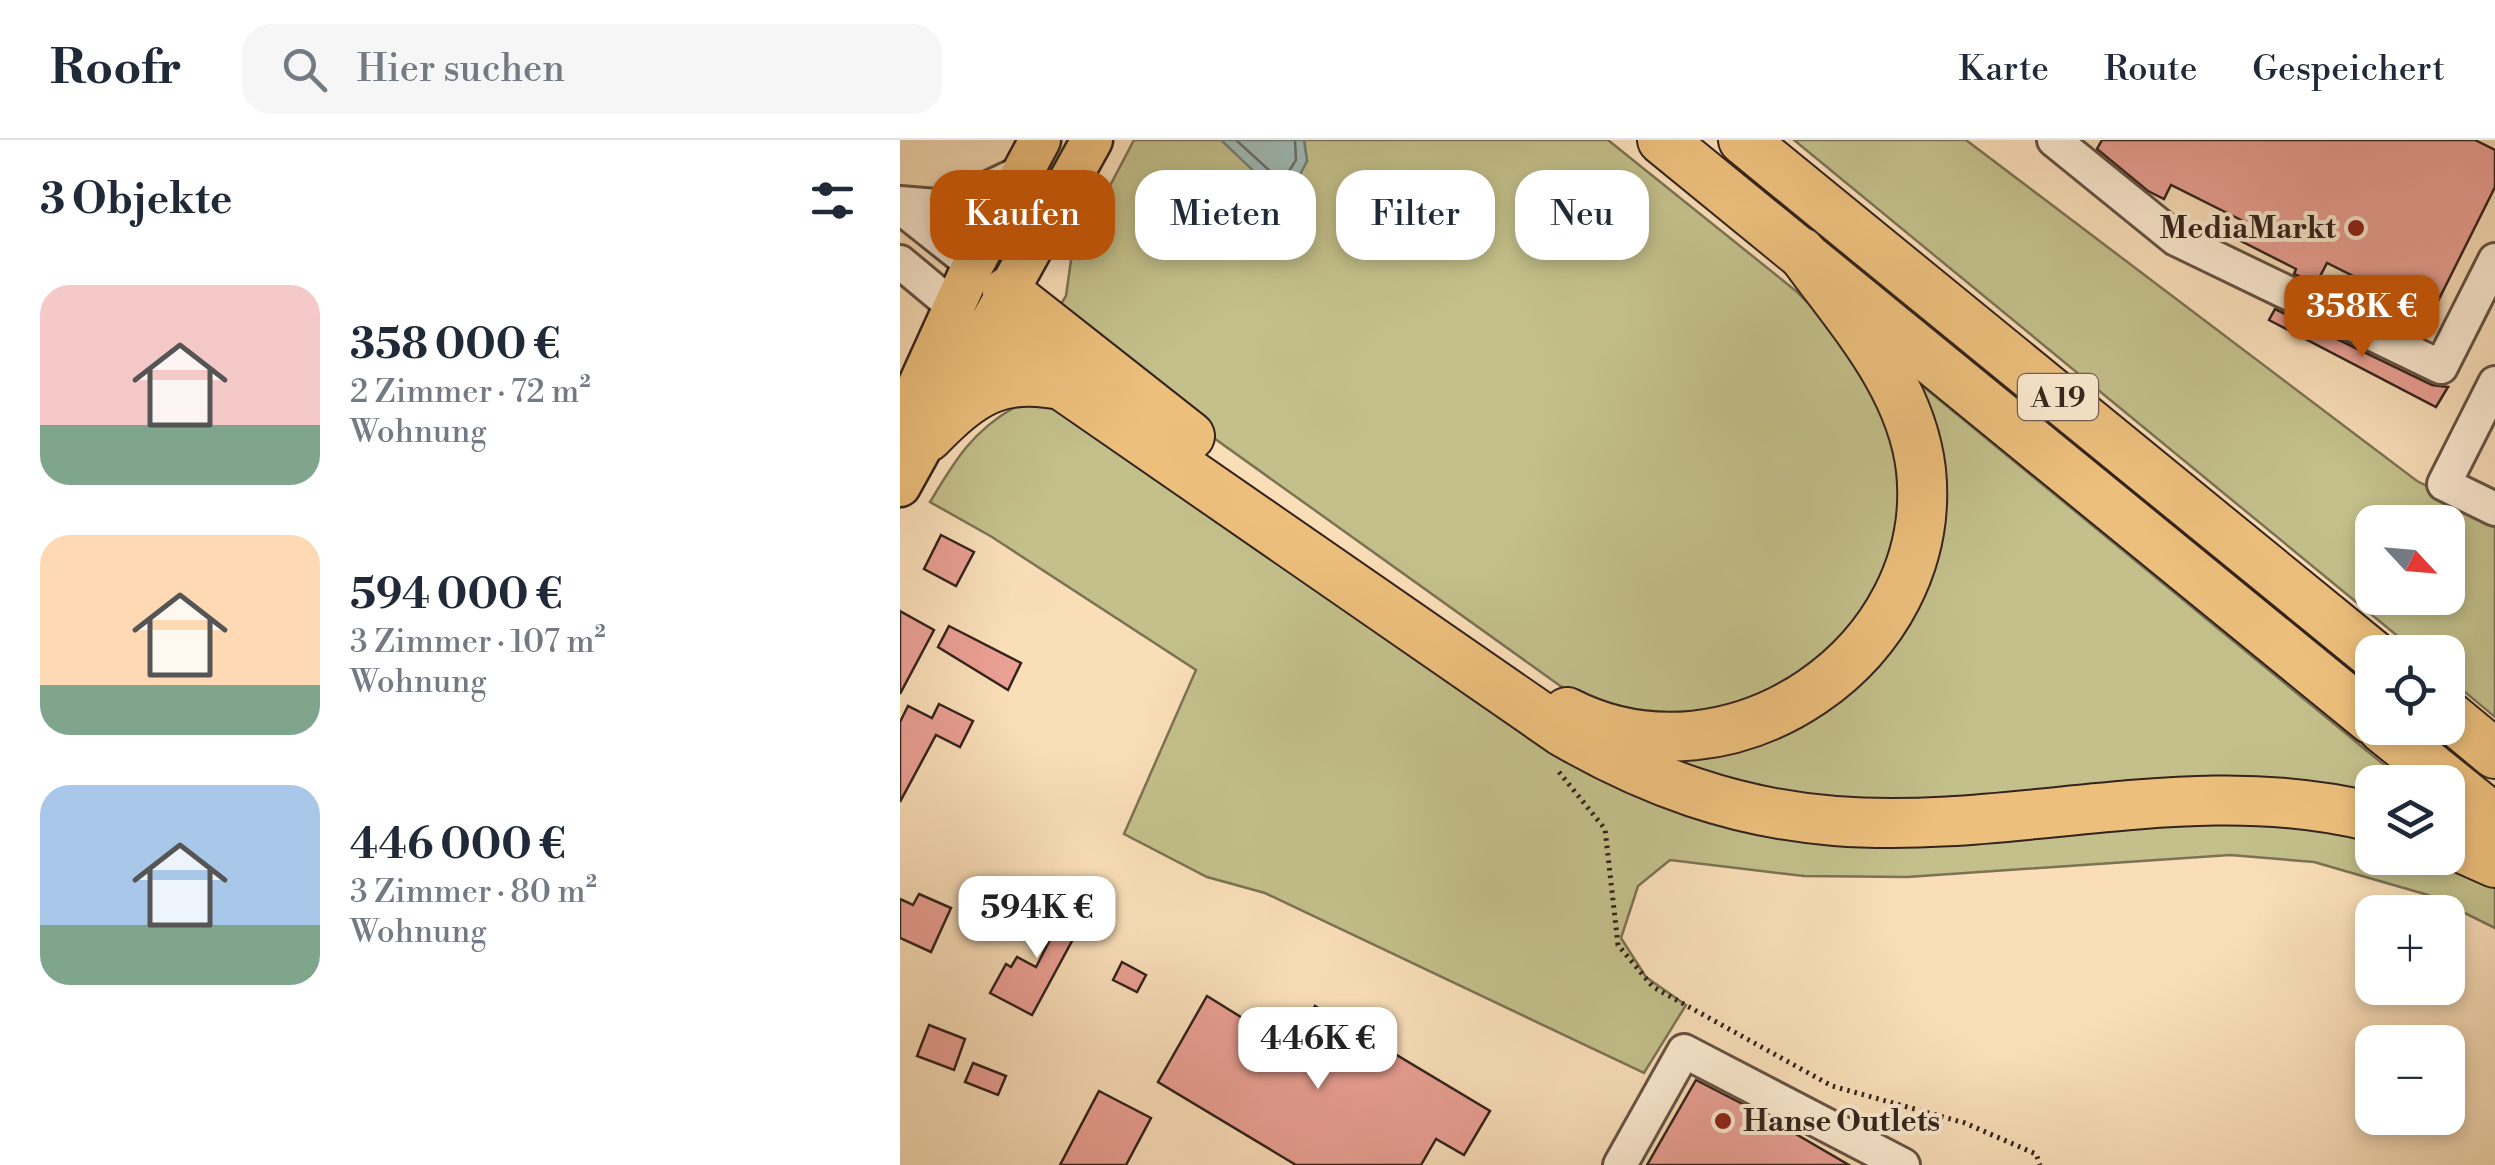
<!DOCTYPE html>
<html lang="de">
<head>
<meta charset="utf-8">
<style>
  :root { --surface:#fff; --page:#f6f6f7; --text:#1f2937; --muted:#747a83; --line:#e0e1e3; --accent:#b45309 }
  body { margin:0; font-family:"Libre Bodoni",serif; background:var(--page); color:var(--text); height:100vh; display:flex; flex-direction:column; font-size:38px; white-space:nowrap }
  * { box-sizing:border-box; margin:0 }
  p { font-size:32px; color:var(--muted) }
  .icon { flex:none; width:55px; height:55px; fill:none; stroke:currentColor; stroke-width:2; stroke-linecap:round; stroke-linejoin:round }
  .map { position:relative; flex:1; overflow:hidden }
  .details { display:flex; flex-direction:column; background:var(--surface); width:900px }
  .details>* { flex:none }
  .banner { position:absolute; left:30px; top:30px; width:950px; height:90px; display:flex; gap:20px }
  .needle { width:65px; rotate:116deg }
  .fabs { position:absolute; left:1455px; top:365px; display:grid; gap:20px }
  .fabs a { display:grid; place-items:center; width:110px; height:110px; border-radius:20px; background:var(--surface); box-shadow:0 5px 15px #0003; font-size:50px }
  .price { position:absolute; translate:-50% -85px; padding:0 22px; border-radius:20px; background:#fff; color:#222; font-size:32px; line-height:65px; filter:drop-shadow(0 2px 5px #0008) }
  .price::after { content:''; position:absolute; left:50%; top:60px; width:30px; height:22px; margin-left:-15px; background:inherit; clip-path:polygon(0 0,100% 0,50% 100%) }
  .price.active { background:var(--accent); color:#fff }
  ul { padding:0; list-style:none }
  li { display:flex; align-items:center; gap:30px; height:250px; padding:0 40px }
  li span { display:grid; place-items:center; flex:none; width:280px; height:200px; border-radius:30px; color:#555 }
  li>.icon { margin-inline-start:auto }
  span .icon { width:120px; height:120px; fill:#fffc; stroke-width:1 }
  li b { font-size:42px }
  h2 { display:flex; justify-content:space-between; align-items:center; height:120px; padding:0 40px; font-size:42px }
  .pill { padding:0 35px; border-radius:30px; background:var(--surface); box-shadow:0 5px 15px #0003; font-size:35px; line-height:90px }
  .pill.active { background:var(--accent); color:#fff }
  header { display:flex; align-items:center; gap:60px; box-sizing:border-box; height:140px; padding:0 50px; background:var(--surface); border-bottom:2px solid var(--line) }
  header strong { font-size:48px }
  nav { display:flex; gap:55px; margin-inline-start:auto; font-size:35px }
  .search { width:700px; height:90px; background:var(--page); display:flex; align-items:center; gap:25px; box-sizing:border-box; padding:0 35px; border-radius:30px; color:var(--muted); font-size:38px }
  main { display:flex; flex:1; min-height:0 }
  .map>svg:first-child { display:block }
</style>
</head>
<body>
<header>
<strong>Roofr</strong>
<div class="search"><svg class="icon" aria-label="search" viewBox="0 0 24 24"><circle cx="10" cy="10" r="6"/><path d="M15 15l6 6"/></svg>Hier suchen</div>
<nav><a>Karte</a><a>Route</a><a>Gespeichert</a></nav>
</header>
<main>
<section class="details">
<h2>3 Objekte<svg class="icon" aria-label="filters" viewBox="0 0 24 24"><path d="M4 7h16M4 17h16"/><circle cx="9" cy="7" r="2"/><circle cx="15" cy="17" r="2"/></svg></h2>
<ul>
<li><span style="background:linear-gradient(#f6c9c9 70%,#7fa58c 0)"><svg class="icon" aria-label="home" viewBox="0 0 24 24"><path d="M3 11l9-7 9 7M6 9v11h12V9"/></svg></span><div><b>358 000 €</b><p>2 Zimmer · 72 m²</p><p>Wohnung</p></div></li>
<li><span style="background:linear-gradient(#ffd9b3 75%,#7fa58c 0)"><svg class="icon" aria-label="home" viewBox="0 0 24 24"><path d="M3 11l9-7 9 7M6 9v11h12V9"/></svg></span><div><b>594 000 €</b><p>3 Zimmer · 107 m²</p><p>Wohnung</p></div></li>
<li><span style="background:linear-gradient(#a9c7e8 70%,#7fa58c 0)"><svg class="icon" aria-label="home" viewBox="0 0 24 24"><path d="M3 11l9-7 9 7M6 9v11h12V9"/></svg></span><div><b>446 000 €</b><p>3 Zimmer · 80 m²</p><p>Wohnung</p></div></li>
</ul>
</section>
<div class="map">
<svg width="1595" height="1025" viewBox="0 0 1595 1025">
  <rect width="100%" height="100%" fill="#f9deb8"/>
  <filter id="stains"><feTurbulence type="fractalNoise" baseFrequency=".002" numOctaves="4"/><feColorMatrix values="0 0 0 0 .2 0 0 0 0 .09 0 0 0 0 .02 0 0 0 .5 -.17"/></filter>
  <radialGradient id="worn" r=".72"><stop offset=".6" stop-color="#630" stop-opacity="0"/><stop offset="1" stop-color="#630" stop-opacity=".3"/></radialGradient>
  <!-- green -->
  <g fill="#c3c08b" stroke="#7c7254" stroke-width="2.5" fill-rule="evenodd">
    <path d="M 234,0 L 321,0 L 344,20 L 407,21 L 404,0 L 708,0 L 896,151 L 951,205 L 1007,319 L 996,430 L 946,510 L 838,576 L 694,570 L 223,233 L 155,173 L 166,156 L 171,120 Z"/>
    <path d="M 894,0 L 1066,0 L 1517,341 L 1595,380 L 1595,577 L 1548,538 L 1548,512 L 1517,512 ZM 1472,382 L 1548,382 L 1548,458 L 1472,458 Z"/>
    <path d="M 1003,230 L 1505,642 L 1472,642 L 1472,664 L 868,661 L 719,602 L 795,608 L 1010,462 Z"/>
    <path d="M 146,256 L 785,664 L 1266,672 L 1472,687 L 1472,718 L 1548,718 L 1595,738 L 1595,788 L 1528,755 L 1414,722 L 1330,715 L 1007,737 L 904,736 L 770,720 L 738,746 L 721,798 L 746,837 L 786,865 L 744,933 L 365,753 L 307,737 L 224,694 L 296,530 L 92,397 L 30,362 C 54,322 72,291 115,267 L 112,260 Z"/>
  </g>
  <!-- water -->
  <path fill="#9fbbb5" stroke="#747e78" stroke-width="2.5" d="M 321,0 L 404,0 L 407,21 L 386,62 Z"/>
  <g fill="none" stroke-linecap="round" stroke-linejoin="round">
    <!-- shore -->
    <path stroke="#6a6f69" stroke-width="2.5" d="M 336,0 L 382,42 L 396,20 L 395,0"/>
  </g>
  <!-- building -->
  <g fill="#eaa094" stroke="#34231d" stroke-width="2.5">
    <path d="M 1202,0 L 1575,0 L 1595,10 L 1595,47 L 1531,175 L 1427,123 L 1416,144 L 1394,134 L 1396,129 L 1333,97 L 1341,80 L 1271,45 L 1264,59 L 1248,51 L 1197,9 Z"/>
    <path d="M 1375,169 L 1532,245 L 1548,247 L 1536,267 L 1369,180 Z"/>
    <path d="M 41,395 L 74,412 L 56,446 L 24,429 Z"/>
    <path d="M 0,471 L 34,490 L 0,554 Z"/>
    <path d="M 49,486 L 121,523 L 108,550 L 38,507 Z"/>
    <path d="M 39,564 L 73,581 L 60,607 L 36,595 L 0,662 L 0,582 L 8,566 L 32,578 Z"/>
    <path d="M 144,750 L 170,764 L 162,779 L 179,788 L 132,875 L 90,853 L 106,824 L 111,827 L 117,817 L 136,827 L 159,782 L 134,769 Z"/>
    <path d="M 19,754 L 51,768 L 31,812 L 0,798 L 0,759 L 13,765 Z"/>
    <path d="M 222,822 L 246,835 L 237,852 L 213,840 Z"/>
    <path d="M 307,856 L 391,908 L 415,866 L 590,971 L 564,1015 L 536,999 L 521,1025 L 396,1025 L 258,942 Z"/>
    <path d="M 29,885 L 65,899 L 54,930 L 17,916 Z"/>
    <path d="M 73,923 L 106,936 L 98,955 L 65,942 Z"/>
    <path d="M 796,940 L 858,972 L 949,1025 L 747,1025 Z"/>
    <path d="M 199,951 L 251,978 L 226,1025 L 160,1025 Z"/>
  </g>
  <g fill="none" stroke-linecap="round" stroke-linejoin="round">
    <!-- minor casing -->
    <g stroke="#655244" stroke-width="38">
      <g id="minor">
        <path d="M 1154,0 L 1276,99 L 1541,227 L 1595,120"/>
        <path d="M 0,63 L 49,67 L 122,32"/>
        <path d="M 0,67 L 73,125"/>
        <path d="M 0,122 L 54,167"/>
        <path d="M 1595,243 L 1544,344 L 1595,369"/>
        <path d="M 720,1025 L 784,911 L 1003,1025"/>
      </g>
    </g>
    <!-- major casing -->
    <g stroke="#34231d" stroke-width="45">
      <g id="major">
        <path d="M 0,286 L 73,125 L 140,0"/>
        <path d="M 0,346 L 192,0"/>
      </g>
    </g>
    <!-- highway casing -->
    <g stroke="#34231d" stroke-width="52">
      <g id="highway">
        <path d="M 762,0 L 1472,580"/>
        <path d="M 843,0 L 1472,514"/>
        <path d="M 107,152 L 290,296"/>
        <path d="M 85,192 L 663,592 C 749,642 835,673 935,681 C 1115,695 1293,632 1472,677"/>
        <path d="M 28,297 C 72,252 100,232 165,246"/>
        <path d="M 667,572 C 831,656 1040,514 1021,330 C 1011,244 949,179 901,112"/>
        <path d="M 1548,575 L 1595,614"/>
        <path d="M 1482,588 L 1595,679"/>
        <path d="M 1548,702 L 1595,723"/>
      </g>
    </g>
    <!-- path -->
    <path stroke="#34231d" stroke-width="5" stroke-dasharray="2.5 5" stroke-linecap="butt" d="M 659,632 L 705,689 L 718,805 L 753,847 L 932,946 L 1065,983 L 1136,1014 L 1140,1025"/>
    <!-- minor -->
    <use href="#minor" stroke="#fbead1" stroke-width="32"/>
    <!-- major -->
    <use href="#major" stroke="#ecbf7c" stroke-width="40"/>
    <!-- highway -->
    <use href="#highway" stroke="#ecbf7c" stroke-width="48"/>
  </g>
  <!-- markers -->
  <g fill="#8f2418" stroke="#fbead1" stroke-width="4">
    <circle cx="1456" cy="88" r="10"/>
    <circle cx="823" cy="981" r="10"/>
  </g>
  <g text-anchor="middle" stroke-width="8" stroke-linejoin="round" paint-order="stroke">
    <!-- shield labels -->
    <rect fill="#fbead1" stroke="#705f53" stroke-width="2.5" x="1118" y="234" width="80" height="46" rx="8"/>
    <g font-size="28" font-weight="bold" fill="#34231d">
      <text x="1158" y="267">A 19</text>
    </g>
    <!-- poi labels -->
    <g font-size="30" font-weight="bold" fill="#34231d" stroke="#fbead1" text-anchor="end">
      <text x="1436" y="98">MediaMarkt</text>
      <text x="843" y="991" text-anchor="start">Hanse Outlets</text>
    </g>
  </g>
  <rect width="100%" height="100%" filter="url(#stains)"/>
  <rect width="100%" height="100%" fill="url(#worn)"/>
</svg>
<div class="fabs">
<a><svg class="needle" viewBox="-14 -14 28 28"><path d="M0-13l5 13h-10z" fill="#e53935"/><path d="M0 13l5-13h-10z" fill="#747a83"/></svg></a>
<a><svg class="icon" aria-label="locate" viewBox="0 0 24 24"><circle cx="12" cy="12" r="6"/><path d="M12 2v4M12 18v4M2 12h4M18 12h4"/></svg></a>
<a><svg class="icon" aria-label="layers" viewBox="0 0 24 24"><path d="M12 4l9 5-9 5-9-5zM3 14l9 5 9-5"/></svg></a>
<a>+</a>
<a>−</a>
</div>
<b class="price active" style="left:1462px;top:220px">358K €</b>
<b class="price" style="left:137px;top:821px">594K €</b>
<b class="price" style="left:418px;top:952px">446K €</b>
<div class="banner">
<a class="pill active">Kaufen</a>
<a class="pill">Mieten</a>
<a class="pill">Filter</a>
<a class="pill">Neu</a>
</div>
</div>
</main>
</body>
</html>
